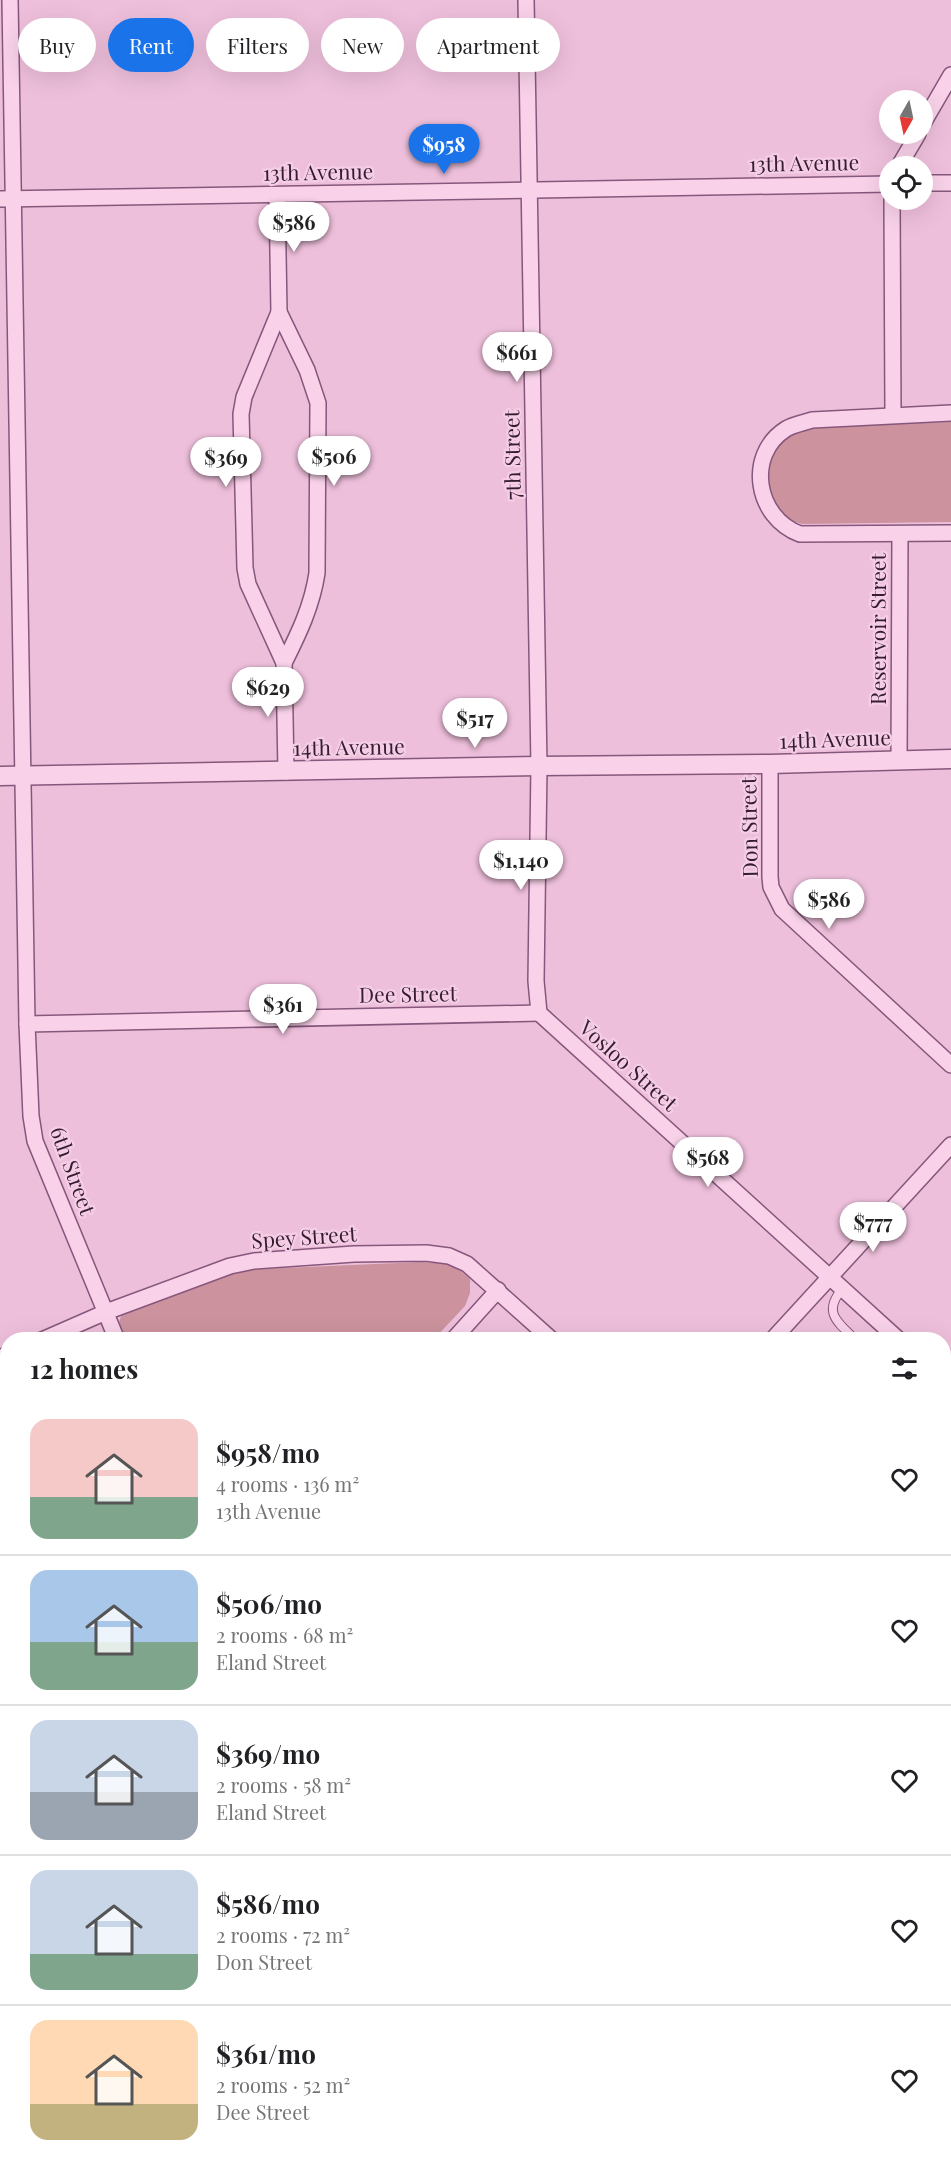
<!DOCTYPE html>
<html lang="en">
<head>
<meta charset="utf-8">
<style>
  :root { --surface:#fff; --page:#f6f6f6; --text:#202124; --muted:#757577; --line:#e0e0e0; --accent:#1a73e8 }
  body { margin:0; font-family:"Playfair Display",serif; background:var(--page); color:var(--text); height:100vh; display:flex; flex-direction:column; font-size:22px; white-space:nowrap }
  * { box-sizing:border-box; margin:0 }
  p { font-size:20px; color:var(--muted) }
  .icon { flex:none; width:33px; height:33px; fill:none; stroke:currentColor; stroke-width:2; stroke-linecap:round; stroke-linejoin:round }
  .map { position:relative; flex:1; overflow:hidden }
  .side { position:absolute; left:0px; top:1332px; width:951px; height:836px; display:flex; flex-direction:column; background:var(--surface); border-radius:24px 24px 0 0; box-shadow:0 6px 24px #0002 }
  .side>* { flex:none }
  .banner { position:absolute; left:18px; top:18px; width:600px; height:54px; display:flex; gap:12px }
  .needle { width:39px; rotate:189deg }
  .fabs { position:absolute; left:879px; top:90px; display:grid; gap:12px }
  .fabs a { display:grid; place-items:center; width:54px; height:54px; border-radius:50%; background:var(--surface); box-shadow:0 6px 24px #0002; font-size:30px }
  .price { position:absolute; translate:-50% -51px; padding:0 14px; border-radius:21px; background:#fff; color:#222; font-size:20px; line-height:39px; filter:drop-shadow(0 2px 3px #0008) }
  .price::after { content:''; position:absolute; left:50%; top:36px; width:18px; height:14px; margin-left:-9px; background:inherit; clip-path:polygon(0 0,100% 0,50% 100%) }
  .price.on { background:var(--accent); color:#fff }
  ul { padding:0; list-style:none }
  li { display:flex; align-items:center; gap:18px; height:150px; padding:0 30px }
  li+li { border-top:2px solid var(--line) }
  li span { display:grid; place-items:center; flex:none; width:168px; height:120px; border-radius:18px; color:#555 }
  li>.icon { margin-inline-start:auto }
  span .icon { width:72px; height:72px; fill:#fffc; stroke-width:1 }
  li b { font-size:26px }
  h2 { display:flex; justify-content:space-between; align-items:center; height:72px; padding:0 30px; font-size:26px }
  .tag { padding:0 21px; border-radius:27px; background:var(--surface); box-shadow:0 6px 24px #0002; font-size:21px; line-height:54px }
  .tag.on { background:var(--accent); color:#fff }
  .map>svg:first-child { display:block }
</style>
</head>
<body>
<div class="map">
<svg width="951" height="2167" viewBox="0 0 951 2167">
  <rect width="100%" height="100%" fill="#eebfdb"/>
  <!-- green -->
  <g fill="#cc939e">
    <path d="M 951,422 L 951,522 L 802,524 L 786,519 L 767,492 L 768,455 L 778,439 L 814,426 Z"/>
    <path d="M 421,1262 L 453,1264 L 470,1279 L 470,1293 L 465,1306 L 434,1339 L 123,1340 C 118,1329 117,1323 123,1312 L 235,1270 Z"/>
    <path d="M 5,1815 L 8,1820 L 8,2061 L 0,2062 L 0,1817 Z"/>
  </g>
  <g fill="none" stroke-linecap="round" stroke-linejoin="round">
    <!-- service casing -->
    <g stroke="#86577c" stroke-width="10">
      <g id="service">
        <path d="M 843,1288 C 822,1312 837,1322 856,1340"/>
        <path d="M 944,1417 L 951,1423"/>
        <path d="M 944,1509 L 951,1502"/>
        <path d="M 0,2112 L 8,2111"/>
      </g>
    </g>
    <!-- minor casing -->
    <g stroke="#86577c" stroke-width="18">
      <g id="minor">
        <path d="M 10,0 L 27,1024 L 31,1116 L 35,1141 L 117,1340"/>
        <path d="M 526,0 L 539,766 L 536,981 L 539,1013 L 899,1340"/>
        <path d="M 922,125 L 951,75"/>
        <path d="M 899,166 L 918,134"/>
        <path d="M 922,183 L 951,183"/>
        <path d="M 277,195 L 279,312 L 244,397 L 241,414 L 245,568 L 248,584 L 284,663 L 286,772"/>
        <path d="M 0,199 L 890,184"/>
        <path d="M 892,200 L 893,415"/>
        <path d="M 279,312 L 307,370 L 318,403 L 317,573 C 312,606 299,633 284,663"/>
        <path d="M 951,413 L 812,420 C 804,423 794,424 786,429 C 745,455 756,518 800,534 L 951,533"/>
        <path d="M 899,760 L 900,534"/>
        <path d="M 770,764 L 770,877 L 771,887 L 782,909 L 951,1065"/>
        <path d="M 27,1024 L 539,1013"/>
        <path d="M 42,1340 L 106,1312 L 230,1266 L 254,1261 L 354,1254 L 426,1253 L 449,1256 L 467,1264 L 552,1340"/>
        <path d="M 453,1340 L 498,1290"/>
        <path d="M 772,1340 L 951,1145"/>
        <path d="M 0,1358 L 8,1354"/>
        <path d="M 944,1381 L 951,1388"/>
        <path d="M 944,1928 L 951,1920"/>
        <path d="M 811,2160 L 812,2167"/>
      </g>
    </g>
    <!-- tertiary casing -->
    <g stroke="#86577c" stroke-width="21">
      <g id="tertiary">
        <path d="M 0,776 L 539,766 L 770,764 L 951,759"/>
        <path d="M 944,1562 L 951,1554"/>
        <path d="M 0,1700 L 8,1717"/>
        <path d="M 194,2160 L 197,2167"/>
        <path d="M 386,2167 L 392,2160"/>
        <path d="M 402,2167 L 409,2160"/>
      </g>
    </g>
    <!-- service -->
    <use href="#service" stroke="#f9d2e9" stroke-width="8"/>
    <!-- minor -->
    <use href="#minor" stroke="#f9d2e9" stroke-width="15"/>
    <!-- tertiary -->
    <use href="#tertiary" stroke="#f9d2e9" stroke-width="18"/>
  </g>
  <g text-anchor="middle" stroke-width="4.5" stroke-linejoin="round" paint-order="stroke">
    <!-- street labels -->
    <g font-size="21" fill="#351c31" stroke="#f5cee6">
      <text transform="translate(804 164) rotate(-1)" y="7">13th Avenue</text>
      <text transform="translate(318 173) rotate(-1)" y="7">13th Avenue</text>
      <text transform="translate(513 455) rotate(-91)" y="7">7th Street</text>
      <text transform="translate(879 629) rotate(-90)" y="7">Reservoir Street</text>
      <text transform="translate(835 740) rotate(-2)" y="7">14th Avenue</text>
      <text transform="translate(349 748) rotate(-1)" y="7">14th Avenue</text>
      <text transform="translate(750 827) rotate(-91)" y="7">Don Street</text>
      <text transform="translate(408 995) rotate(-1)" y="7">Dee Street</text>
      <text transform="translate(628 1066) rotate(42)" y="7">Vosloo Street</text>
      <text transform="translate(72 1171) rotate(70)" y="7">6th Street</text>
      <text transform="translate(304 1238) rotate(-4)" y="7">Spey Street</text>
    </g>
  </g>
</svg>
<div class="fabs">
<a><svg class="needle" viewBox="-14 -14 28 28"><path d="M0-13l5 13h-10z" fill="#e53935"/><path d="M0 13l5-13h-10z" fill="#757577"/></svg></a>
<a><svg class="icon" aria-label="locate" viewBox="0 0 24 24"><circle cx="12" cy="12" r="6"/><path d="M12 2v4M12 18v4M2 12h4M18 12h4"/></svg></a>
</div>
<b class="price on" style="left:444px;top:175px">$958</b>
<b class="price" style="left:294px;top:253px">$586</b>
<b class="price" style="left:517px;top:383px">$661</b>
<b class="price" style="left:334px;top:487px">$506</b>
<b class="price" style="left:226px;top:488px">$369</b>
<b class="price" style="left:268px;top:718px">$629</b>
<b class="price" style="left:475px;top:749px">$517</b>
<b class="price" style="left:521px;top:891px">$1,140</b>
<b class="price" style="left:829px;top:930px">$586</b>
<b class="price" style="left:283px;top:1035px">$361</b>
<b class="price" style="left:708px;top:1188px">$568</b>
<b class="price" style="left:873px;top:1253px">$777</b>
<div class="banner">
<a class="tag">Buy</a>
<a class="tag on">Rent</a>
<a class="tag">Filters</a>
<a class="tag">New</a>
<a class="tag">Apartment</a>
</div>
<section class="side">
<h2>12 homes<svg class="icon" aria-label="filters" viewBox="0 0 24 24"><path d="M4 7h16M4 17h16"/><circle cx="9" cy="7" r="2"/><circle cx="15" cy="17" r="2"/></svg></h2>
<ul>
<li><span style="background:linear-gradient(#f6c9c9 65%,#7fa58c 0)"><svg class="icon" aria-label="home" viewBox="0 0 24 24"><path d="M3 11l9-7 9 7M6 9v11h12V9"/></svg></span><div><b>$958/mo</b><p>4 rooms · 136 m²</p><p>13th Avenue</p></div><svg class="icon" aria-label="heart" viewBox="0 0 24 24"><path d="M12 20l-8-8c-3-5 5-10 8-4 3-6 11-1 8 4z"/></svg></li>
<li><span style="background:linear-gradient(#a9c7e8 60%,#7fa58c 0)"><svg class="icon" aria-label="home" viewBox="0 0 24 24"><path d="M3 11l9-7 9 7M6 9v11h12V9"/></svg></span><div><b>$506/mo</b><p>2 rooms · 68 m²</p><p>Eland Street</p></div><svg class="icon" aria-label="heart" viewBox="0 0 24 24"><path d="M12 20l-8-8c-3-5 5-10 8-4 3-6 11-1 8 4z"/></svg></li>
<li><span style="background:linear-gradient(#c9d6e8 60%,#9aa5b1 0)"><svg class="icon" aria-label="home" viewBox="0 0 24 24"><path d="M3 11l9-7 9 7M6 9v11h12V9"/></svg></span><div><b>$369/mo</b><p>2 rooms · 58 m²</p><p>Eland Street</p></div><svg class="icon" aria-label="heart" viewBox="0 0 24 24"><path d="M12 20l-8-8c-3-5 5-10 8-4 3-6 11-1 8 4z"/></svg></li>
<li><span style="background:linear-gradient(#c9d6e8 70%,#7fa58c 0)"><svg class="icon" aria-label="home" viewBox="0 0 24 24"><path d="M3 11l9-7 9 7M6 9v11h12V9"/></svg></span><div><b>$586/mo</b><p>2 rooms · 72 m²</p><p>Don Street</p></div><svg class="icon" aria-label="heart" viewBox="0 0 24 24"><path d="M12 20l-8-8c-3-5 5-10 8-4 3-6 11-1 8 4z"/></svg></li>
<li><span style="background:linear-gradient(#ffd9b3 70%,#c2b280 0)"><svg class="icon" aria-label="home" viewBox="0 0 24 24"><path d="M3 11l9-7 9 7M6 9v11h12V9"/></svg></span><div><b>$361/mo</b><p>2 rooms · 52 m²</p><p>Dee Street</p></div><svg class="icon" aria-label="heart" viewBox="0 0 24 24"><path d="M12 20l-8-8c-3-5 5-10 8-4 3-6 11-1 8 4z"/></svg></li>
</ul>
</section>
</div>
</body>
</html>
